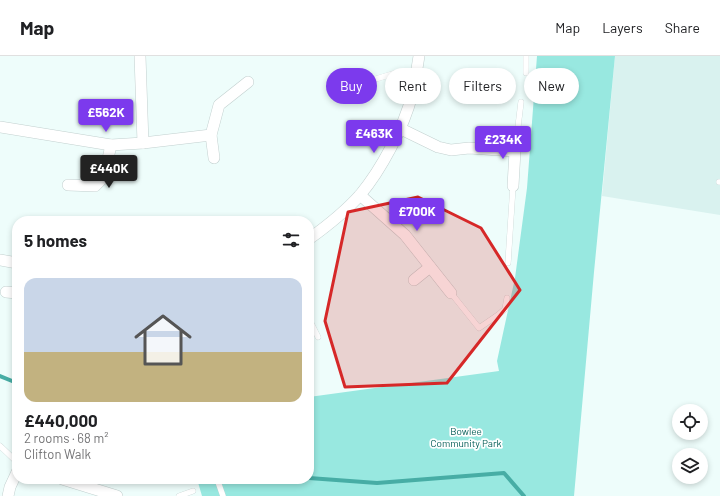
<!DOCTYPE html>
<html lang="en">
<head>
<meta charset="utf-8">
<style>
  :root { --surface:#fff; --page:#f6f6f6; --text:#202124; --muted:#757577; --line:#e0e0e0; --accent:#7c3aed }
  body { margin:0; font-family:Barlow,sans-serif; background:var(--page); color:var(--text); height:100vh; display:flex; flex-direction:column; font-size:15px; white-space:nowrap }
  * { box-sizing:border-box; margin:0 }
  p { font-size:13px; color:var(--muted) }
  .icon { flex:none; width:22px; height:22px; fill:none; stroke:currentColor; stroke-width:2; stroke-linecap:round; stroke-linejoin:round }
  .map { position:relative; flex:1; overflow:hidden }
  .panel { position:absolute; left:12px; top:160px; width:302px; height:268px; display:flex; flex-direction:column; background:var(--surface); border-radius:16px; box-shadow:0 2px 6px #0003 }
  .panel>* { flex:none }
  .banner { position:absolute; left:326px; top:12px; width:334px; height:36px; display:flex; gap:8px }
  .tools { position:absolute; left:672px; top:348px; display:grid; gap:8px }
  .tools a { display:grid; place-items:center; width:36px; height:36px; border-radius:50%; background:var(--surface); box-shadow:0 2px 6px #0003; font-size:20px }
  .price { position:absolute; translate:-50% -34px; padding:0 9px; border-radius:4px; background:var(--accent); color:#fff; font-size:13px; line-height:26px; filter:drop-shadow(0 1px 2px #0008) }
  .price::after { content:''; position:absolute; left:50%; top:24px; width:12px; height:9px; margin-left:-6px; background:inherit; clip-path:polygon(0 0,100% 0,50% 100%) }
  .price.current { background:#222; color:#fff }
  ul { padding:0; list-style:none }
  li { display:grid; align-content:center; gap:8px; height:212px; padding:0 12px }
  li span { display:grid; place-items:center; height:124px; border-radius:12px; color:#555 }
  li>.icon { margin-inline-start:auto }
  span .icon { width:72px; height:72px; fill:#fffc; stroke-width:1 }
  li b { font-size:17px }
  h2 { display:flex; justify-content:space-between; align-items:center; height:48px; padding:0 12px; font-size:17px }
  .tag { padding:0 14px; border-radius:18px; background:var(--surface); box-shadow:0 2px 6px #0003; font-size:14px; line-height:36px }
  .tag.current { background:var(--accent); color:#fff }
  header { display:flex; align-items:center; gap:24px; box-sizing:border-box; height:56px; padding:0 20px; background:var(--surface); border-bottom:1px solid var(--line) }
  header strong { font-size:19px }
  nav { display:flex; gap:22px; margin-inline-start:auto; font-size:14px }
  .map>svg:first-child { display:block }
</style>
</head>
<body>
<header>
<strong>Map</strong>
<nav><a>Map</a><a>Layers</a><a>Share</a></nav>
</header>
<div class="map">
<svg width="720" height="440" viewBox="0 0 720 440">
  <rect width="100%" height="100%" fill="#eefdfb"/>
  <!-- built -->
  <path fill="#d9f2ef" d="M 615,0 L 720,0 L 720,159 L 602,140 Z"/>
  <!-- green -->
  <path fill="#98e8e0" d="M 537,0 L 615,0 L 594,216 L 574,440 L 202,440 L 197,423 L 309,423 L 309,341 L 499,315 L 497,305 L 515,222 L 527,132 Z"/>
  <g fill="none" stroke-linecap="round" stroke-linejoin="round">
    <!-- stream -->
    <g stroke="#47ada5" stroke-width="4">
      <path d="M 0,320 L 17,327"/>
      <path d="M 309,422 L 377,427 L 504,417 L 524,440"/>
    </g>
    <!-- lane casing -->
    <g stroke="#c2d0cf" stroke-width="6">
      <g id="lane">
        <path d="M 526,17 L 526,0"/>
        <path d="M 339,34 L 399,16 L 416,17"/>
        <path d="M 517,79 L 521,46"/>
        <path d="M 719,126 L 720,126"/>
        <path d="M 508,207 L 513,130"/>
        <path d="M 451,237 L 479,272 L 498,259 L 505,253 L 507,242"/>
        <path d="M 309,263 L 318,281"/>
        <path d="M 0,390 L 17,406"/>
        <path d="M 217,423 L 223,440"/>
        <path d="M 179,440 L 193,435"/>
      </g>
    </g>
    <!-- street casing -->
    <g stroke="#c2d0cf" stroke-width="12">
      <g id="street">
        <path d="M 140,0 L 143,87"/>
        <path d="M 0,71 L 111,89 L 143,87 L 211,79"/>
        <path d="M 401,73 L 438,91 L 451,94 L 469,92 L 515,95"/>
        <path d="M 214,102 L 211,79 L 219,49 L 248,26"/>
        <path d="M 68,129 L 95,130 L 104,121 L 111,89"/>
        <path d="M 513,130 L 515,95 L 517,79"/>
        <path d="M 360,139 L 405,179 L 451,237"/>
        <path d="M 309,183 C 327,170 345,156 360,139 C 381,114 404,71 412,39 C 415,26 417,13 419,0"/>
        <path d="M 0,204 L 17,207"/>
        <path d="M 414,224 L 430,211"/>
        <path d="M 6,236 L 17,237"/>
        <path d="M 62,423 L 117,440"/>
        <path d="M 8,440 L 10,431 L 17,416"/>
      </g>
    </g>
    <!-- lane -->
    <use href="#lane" stroke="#fff" stroke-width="5.5"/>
    <!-- street -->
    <use href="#street" stroke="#fff" stroke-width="11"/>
  </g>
  <!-- marked area -->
  <path fill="#d62828" fill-opacity="0.2" stroke="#d62828" stroke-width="3" stroke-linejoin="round" d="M 418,141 L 481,172 L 520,234 L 447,327 L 345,331 L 325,265 L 348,156 Z"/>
  <g text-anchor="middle" stroke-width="3.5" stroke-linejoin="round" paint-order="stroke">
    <!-- park labels -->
    <g font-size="10" fill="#09615b" stroke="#fff">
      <text x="466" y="379">Bowlee<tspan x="466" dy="12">Community Park</tspan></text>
    </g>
  </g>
</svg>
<div class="tools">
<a><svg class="icon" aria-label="locate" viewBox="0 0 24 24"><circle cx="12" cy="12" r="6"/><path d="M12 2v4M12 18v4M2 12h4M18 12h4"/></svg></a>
<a><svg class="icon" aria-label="layers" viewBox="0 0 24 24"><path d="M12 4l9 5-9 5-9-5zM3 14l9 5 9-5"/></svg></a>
</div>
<b class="price" style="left:106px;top:77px">£562K</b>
<b class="price" style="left:374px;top:98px">£463K</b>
<b class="price" style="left:503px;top:104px">£234K</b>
<b class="price current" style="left:109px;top:133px">£440K</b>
<b class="price" style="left:417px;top:176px">£700K</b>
<div class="banner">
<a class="tag current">Buy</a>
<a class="tag">Rent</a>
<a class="tag">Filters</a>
<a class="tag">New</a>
</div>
<section class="panel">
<h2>5 homes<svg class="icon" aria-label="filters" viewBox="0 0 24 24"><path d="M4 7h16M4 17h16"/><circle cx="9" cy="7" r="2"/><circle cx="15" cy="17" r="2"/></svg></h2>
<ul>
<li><span style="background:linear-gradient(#c9d6e8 60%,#c2b280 0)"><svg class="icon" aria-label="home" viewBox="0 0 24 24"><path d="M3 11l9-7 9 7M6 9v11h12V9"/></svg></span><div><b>£440,000</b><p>2 rooms · 68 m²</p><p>Clifton Walk</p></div></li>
</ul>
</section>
</div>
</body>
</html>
